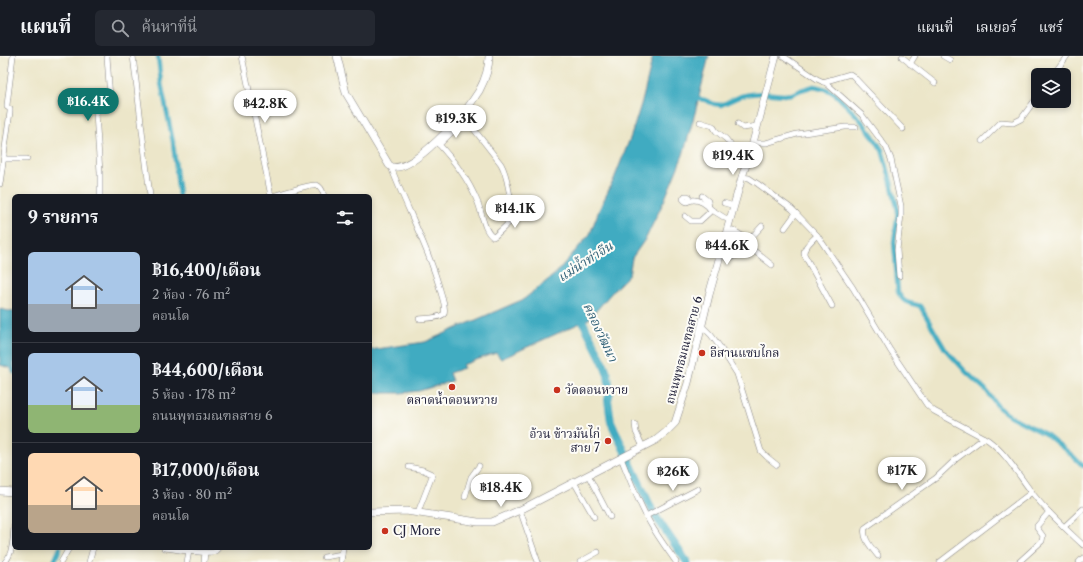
<!DOCTYPE html>
<html lang="th">
<head>
<meta charset="utf-8">
<style>
  :root { --surface:#171b24; --page:#242831; --text:#f1f3f6; --muted:#9ea1a6; --line:#363941; --accent:#0f766e }
  body { margin:0; font-family:"Libre Caslon Text","Noto Serif Thai",serif; background:var(--page); color:var(--text); height:100vh; display:flex; flex-direction:column; font-size:15px; white-space:nowrap }
  * { box-sizing:border-box; margin:0 }
  p { font-size:13px; color:var(--muted) }
  .icon { flex:none; width:22px; height:22px; fill:none; stroke:currentColor; stroke-width:2; stroke-linecap:round; stroke-linejoin:round }
  .map { position:relative; flex:1; overflow:hidden }
  .drawer { position:absolute; left:12px; top:138px; width:360px; height:356px; display:flex; flex-direction:column; background:var(--surface); border-radius:6px; box-shadow:0 2px 6px #0003 }
  .drawer>* { flex:none }
  .fabs { position:absolute; left:1031px; top:12px; display:grid; gap:8px }
  .fabs a { display:grid; place-items:center; width:40px; height:40px; border-radius:6px; background:var(--surface); box-shadow:0 2px 6px #0003; font-size:20px }
  .price { position:absolute; translate:-50% -34px; padding:0 9px; border-radius:14px; background:#fff; color:#222; font-size:13px; line-height:26px; filter:drop-shadow(0 1px 2px #0008) }
  .price::after { content:''; position:absolute; left:50%; top:24px; width:12px; height:9px; margin-left:-6px; background:inherit; clip-path:polygon(0 0,100% 0,50% 100%) }
  .price.on { background:var(--accent); color:#fff }
  ul { padding:0; list-style:none }
  li { display:flex; align-items:center; gap:12px; height:100px; padding:0 16px }
  li+li { border-top:1px solid var(--line) }
  li span { display:grid; place-items:center; flex:none; width:112px; height:80px; border-radius:6px; color:#555 }
  li>.icon { margin-inline-start:auto }
  span .icon { width:48px; height:48px; fill:#fffc; stroke-width:1 }
  li b { font-size:17px }
  h2 { display:flex; justify-content:space-between; align-items:center; height:48px; padding:0 16px; font-size:17px }
  header { display:flex; align-items:center; gap:24px; box-sizing:border-box; height:56px; padding:0 20px; background:var(--surface); border-bottom:1px solid var(--line) }
  header strong { font-size:19px }
  nav { display:flex; gap:22px; margin-inline-start:auto; font-size:14px }
  .search { width:280px; height:36px; background:var(--page); display:flex; align-items:center; gap:10px; box-sizing:border-box; padding:0 14px; border-radius:6px; color:var(--muted); font-size:15px }
  .map>svg:first-child { display:block }
</style>
</head>
<body>
<header>
<strong>แผนที่</strong>
<div class="search"><svg class="icon" aria-label="search" viewBox="0 0 24 24"><circle cx="10" cy="10" r="6"/><path d="M15 15l6 6"/></svg>ค้นหาที่นี่</div>
<nav><a>แผนที่</a><a>เลเยอร์</a><a>แชร์</a></nav>
</header>
<div class="map">
<svg width="1083" height="506" viewBox="0 0 1083 506">
  <rect width="100%" height="100%" fill="#fdfcf7"/>
  <filter id="ink" filterUnits="userSpaceOnUse"><feTurbulence type="fractalNoise" baseFrequency=".025" numOctaves="2"/><feDisplacementMap in="SourceGraphic" scale="8" xChannelSelector="R" yChannelSelector="G"/><feConvolveMatrix kernelMatrix="1 2 1 2 8 2 1 2 1" color-interpolation-filters="sRGB"/></filter>
  <filter id="wash" filterUnits="userSpaceOnUse"><feTurbulence type="fractalNoise" baseFrequency=".012" numOctaves="4" result="noise"/><feDisplacementMap in="SourceGraphic" scale="16" xChannelSelector="R" yChannelSelector="G"/><feGaussianBlur stdDeviation="0.9" result="paint"/><feColorMatrix in="noise" values="0 0 0 0 0 0 0 0 0 0 0 0 0 0 0 0 0 1.4 0 .05"/><feComposite in="paint" operator="in"/></filter>
  <g filter="url(#wash)">
    <rect width="100%" height="100%" fill="#ece6c9"/>
    <!-- water -->
    <g fill="#41abc1" stroke="#32667e">
      <path d="M 653,0 L 709,0 L 695,57 L 683,99 L 664,145 L 646,182 L 632,202 L 629,219 L 614,234 L 589,263 L 501,303 L 496,297 L 462,309 L 464,312 L 449,317 L 452,325 L 419,335 L 401,337 L 370,337 L 370,294 L 425,286 L 524,243 L 554,219 L 590,178 L 599,154 L 614,123 L 631,80 L 643,42 Z"/>
      <path d="M 0,253 L 14,256 L 14,313 L 0,309 Z"/>
    </g>
    <g fill="none" stroke-linecap="round" stroke-linejoin="round">
      <!-- canal -->
      <g stroke="#41abc1" stroke-width="4.5">
        <path d="M 158,0 L 161,27 L 173,86 L 179,140"/>
        <path d="M 694,42 L 705,44 L 714,48 L 721,49 L 741,40 L 751,38 L 762,37 L 784,39 L 792,38 L 801,34 L 814,30 L 826,33 L 835,38 L 859,62 L 873,80 L 882,94 L 889,118 L 898,155 L 894,186 L 898,236 C 904,248 908,246 920,250 L 945,293 L 966,316 L 986,334 L 999,352 L 1010,360 L 1047,379 L 1074,401 L 1083,410"/>
        <path d="M 11,307 L 14,316"/>
        <path d="M 54,506 L 60,492"/>
      </g>
      <!-- river -->
      <path stroke="#41abc1" stroke-width="8" d="M 578,256 L 603,306 L 608,319 L 610,336 L 608,344 L 611,366 L 654,458 L 687,506"/>
    </g>
  </g>
  <g filter="url(#ink)">
    <g fill="none" stroke-linecap="round" stroke-linejoin="round">
      <!-- street casing -->
      <g stroke="#878482" stroke-width="6">
        <g id="street">
          <path d="M 133,0 L 150,140"/>
          <path d="M 242,0 L 271,140"/>
          <path d="M 783,0 L 817,23 L 826,27 L 843,42 L 862,59 L 886,91 L 891,103 L 901,150 L 901,159 L 897,194 L 899,220"/>
          <path d="M 943,0 L 950,4"/>
          <path d="M 902,1 L 935,27"/>
          <path d="M 910,8 L 915,0"/>
          <path d="M 1053,19 L 1067,0"/>
          <path d="M 823,26 L 850,18 L 853,20 L 903,73"/>
          <path d="M 700,66 L 713,70 L 716,75 L 726,83 L 737,97 L 751,94"/>
          <path d="M 738,68 L 743,72 L 757,70"/>
          <path d="M 436,85 C 454,105 468,122 478,147 C 482,157 484,176 493,181 L 495,180 L 514,162 L 516,159 L 517,156 C 514,149 510,142 509,135 C 507,125 506,117 501,108 L 469,67 L 466,65 L 461,67 L 439,89"/>
          <path d="M 982,85 L 1001,66 L 1013,67 L 1021,63 L 1038,40"/>
          <path d="M 753,87 L 766,87 L 797,78 L 845,71 L 856,71"/>
          <path d="M 4,103 L 27,103"/>
          <path d="M 391,111 C 407,153 429,193 441,237 C 443,244 446,250 444,258 C 437,263 427,262 419,263"/>
          <path d="M 742,121 L 749,122 L 758,128 L 792,153 L 817,179 L 853,232 L 890,294 L 927,349 L 934,355 L 988,384 C 1007,398 1019,420 1033,438 C 1048,457 1066,473 1083,489"/>
          <path d="M 0,128 L 10,56 L 10,53 L 7,51 L 7,49 L 13,0"/>
          <path d="M 100,140 L 100,116 L 96,58 C 97,49 102,52 109,48 L 110,43 L 107,0"/>
          <path d="M 273,140 C 280,138 312,127 317,129 C 322,131 323,136 324,140"/>
          <path d="M 702,140 L 708,145 L 709,152"/>
          <path d="M 690,144 L 688,140 L 685,140 L 683,143 L 685,145 L 687,146 C 696,140 706,148 712,154"/>
          <path d="M 724,147 L 734,150"/>
          <path d="M 685,160 L 691,165 L 700,165 L 712,154 L 730,165"/>
          <path d="M 785,172 L 796,157"/>
          <path d="M 728,174 L 772,209"/>
          <path d="M 733,174 L 747,183 L 750,183 L 762,170"/>
          <path d="M 817,179 C 812,185 803,191 804,198 L 832,250"/>
          <path d="M 706,185 L 723,190"/>
          <path d="M 721,197 L 727,202 L 738,199"/>
          <path d="M 702,270 L 711,279 L 720,291 L 737,318 L 761,395 L 767,401 L 777,409"/>
          <path d="M 635,368 L 636,376 L 643,391"/>
          <path d="M 621,402 C 630,424 638,446 650,467 C 658,481 667,493 676,506"/>
          <path d="M 409,411 L 423,414 L 432,418 L 432,420 L 418,456"/>
          <path d="M 588,419 L 610,461"/>
          <path d="M 574,426 L 594,461"/>
          <path d="M 465,441 L 471,421 L 479,410"/>
          <path d="M 520,454 L 538,506"/>
          <path d="M 646,460 L 698,433"/>
          <path d="M 1064,471 L 1083,453"/>
          <path d="M 164,492 C 176,493 202,498 213,496 C 217,495 216,495 218,492"/>
          <path d="M 878,500 C 872,492 862,482 865,472 L 936,422 L 956,403 L 984,382"/>
          <path d="M 324,501 L 342,498"/>
          <path d="M 5,506 C 13,497 13,483 14,471"/>
          <path d="M 61,506 L 69,492"/>
          <path d="M 89,506 L 93,492"/>
          <path d="M 187,506 L 189,495"/>
          <path d="M 204,506 L 205,496"/>
          <path d="M 341,506 L 343,492"/>
          <path d="M 580,506 L 598,496"/>
          <path d="M 940,506 L 1032,436"/>
          <path d="M 1019,506 L 1042,485 L 1043,480 L 1037,472 L 1037,470 L 1049,456"/>
          <path d="M 1079,506 L 1083,502"/>
        </g>
      </g>
      <!-- secondary casing -->
      <g stroke="#878482" stroke-width="8">
        <g id="secondary">
          <path d="M 337,0 L 346,37 L 389,109 C 405,123 453,69 463,57 C 469,51 474,42 479,35 C 485,24 489,13 489,0"/>
          <path d="M 0,435 L 14,436"/>
          <path d="M 370,456 L 406,455 L 478,466 L 492,466 L 520,454 L 656,384 L 666,376 L 675,367 L 688,327 L 709,239 L 742,121 L 751,94 L 776,0"/>
        </g>
      </g>
      <!-- street -->
      <use href="#street" stroke="#fff" stroke-width="5"/>
      <!-- secondary -->
      <use href="#secondary" stroke="#fff" stroke-width="7"/>
    </g>
  </g>
  <!-- markers -->
  <g fill="#c8321e" stroke="#fdfcf7" stroke-width="1.5">
    <circle cx="702" cy="297" r="4"/>
    <circle cx="452" cy="331" r="4"/>
    <circle cx="557" cy="334" r="4"/>
    <circle cx="608" cy="385" r="4"/>
    <circle cx="385" cy="475" r="4"/>
  </g>
  <g text-anchor="middle" stroke-width="4" stroke-linejoin="round" paint-order="stroke">
    <!-- street labels -->
    <g font-size="12" fill="#22223b" stroke="#fdfcf7">
      <text transform="translate(684 294) rotate(-75)" y="4">ถนนพุทธมณฑลสาย 6</text>
    </g>
    <!-- poi labels -->
    <g font-size="12" fill="#22223b" stroke="#fdfcf7" text-anchor="start">
      <text x="710" y="301">อีสานแซบไกล</text>
      <text x="565" y="338">วัดดอนหวาย</text>
      <text x="452" y="348" text-anchor="middle">ตลาดน้ำดอนหวาย</text>
      <text x="600" y="382" text-anchor="end">อ้วน ข้าวมันไก่<tspan x="600" dy="14">สาย 7</tspan></text>
      <text x="393" y="479">CJ More</text>
    </g>
    <!-- water labels -->
    <g font-size="13" font-style="italic" fill="#306077" stroke="#fdfcf7">
      <text transform="translate(585 205) rotate(-33)" y="5">แม่น้ำท่าจีน</text>
      <text transform="translate(601 276) rotate(65)" y="5">คลองวัฒนา</text>
    </g>
  </g>
</svg>
<div class="fabs">
<a><svg class="icon" aria-label="layers" viewBox="0 0 24 24"><path d="M12 4l9 5-9 5-9-5zM3 14l9 5 9-5"/></svg></a>
</div>
<b class="price on" style="left:88px;top:66px">฿16.4K</b>
<b class="price" style="left:265px;top:68px">฿42.8K</b>
<b class="price" style="left:456px;top:83px">฿19.3K</b>
<b class="price" style="left:733px;top:120px">฿19.4K</b>
<b class="price" style="left:515px;top:173px">฿14.1K</b>
<b class="price" style="left:727px;top:210px">฿44.6K</b>
<b class="price" style="left:902px;top:435px">฿17K</b>
<b class="price" style="left:673px;top:436px">฿26K</b>
<b class="price" style="left:501px;top:452px">฿18.4K</b>
<section class="drawer">
<h2>9 รายการ<svg class="icon" aria-label="filters" viewBox="0 0 24 24"><path d="M4 7h16M4 17h16"/><circle cx="9" cy="7" r="2"/><circle cx="15" cy="17" r="2"/></svg></h2>
<ul>
<li><span style="background:linear-gradient(#a9c7e8 65%,#9aa5b1 0)"><svg class="icon" aria-label="home" viewBox="0 0 24 24"><path d="M3 11l9-7 9 7M6 9v11h12V9"/></svg></span><div><b>฿16,400/เดือน</b><p>2 ห้อง · 76 m²</p><p>คอนโด</p></div></li>
<li><span style="background:linear-gradient(#a9c7e8 65%,#8fb573 0)"><svg class="icon" aria-label="home" viewBox="0 0 24 24"><path d="M3 11l9-7 9 7M6 9v11h12V9"/></svg></span><div><b>฿44,600/เดือน</b><p>5 ห้อง · 178 m²</p><p>ถนนพุทธมณฑลสาย 6</p></div></li>
<li><span style="background:linear-gradient(#ffd9b3 65%,#b9a48a 0)"><svg class="icon" aria-label="home" viewBox="0 0 24 24"><path d="M3 11l9-7 9 7M6 9v11h12V9"/></svg></span><div><b>฿17,000/เดือน</b><p>3 ห้อง · 80 m²</p><p>คอนโด</p></div></li>
</ul>
</section>
</div>
</body>
</html>
